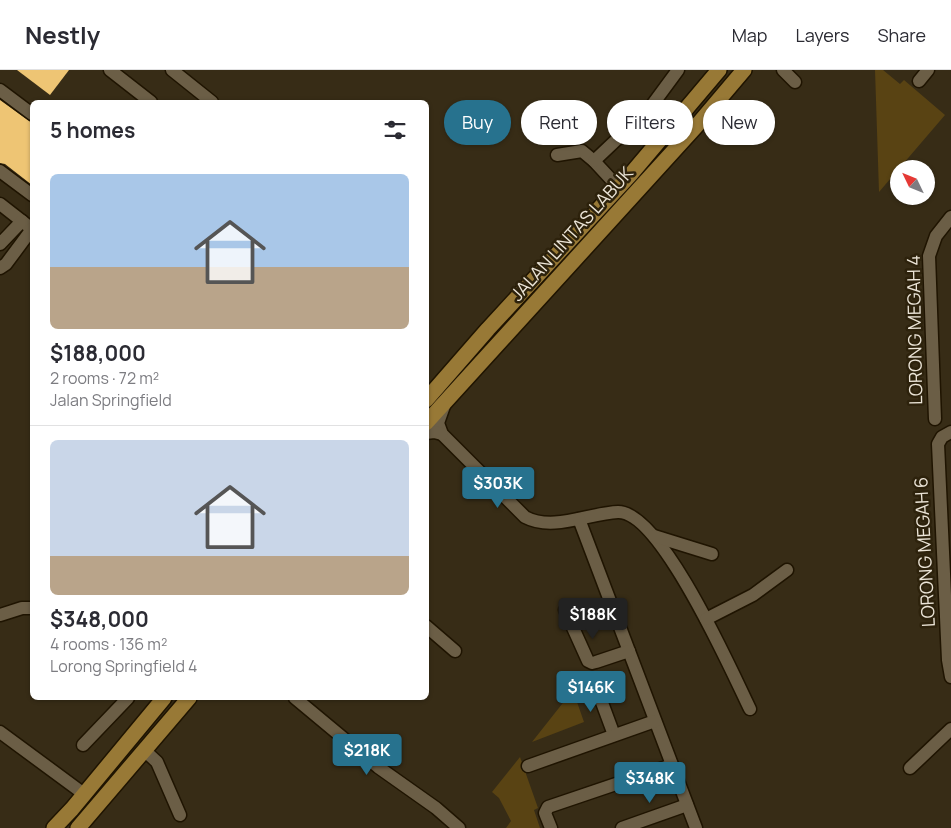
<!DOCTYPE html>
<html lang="en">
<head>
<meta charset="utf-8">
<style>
  :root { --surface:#fff; --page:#f2f2f3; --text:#2b2b33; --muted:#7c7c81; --line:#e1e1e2; --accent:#27728e }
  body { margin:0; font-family:Manrope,sans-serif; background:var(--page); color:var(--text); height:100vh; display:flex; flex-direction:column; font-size:19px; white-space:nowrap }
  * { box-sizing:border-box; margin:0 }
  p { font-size:16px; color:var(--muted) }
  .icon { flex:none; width:28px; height:28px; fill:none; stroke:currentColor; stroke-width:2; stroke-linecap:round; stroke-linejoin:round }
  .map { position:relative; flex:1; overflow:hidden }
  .drawer { position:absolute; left:30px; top:30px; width:399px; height:600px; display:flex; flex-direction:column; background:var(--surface); border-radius:8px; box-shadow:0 1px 4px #0004 }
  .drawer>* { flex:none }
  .banner { position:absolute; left:444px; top:30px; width:431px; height:45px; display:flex; gap:10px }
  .needle { width:32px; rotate:313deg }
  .fabs { position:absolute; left:890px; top:90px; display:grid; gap:10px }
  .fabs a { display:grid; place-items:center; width:45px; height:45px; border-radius:50%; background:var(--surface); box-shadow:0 1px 4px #0004; font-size:25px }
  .price { position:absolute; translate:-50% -42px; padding:0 11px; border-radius:5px; background:var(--accent); color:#fff; font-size:16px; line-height:32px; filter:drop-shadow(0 1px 2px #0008) }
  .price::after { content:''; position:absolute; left:50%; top:30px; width:15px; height:11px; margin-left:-8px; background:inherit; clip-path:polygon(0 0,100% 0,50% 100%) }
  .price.on { background:#222; color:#fff }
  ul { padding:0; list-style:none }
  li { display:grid; align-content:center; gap:10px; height:265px; padding:0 20px }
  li+li { border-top:1px solid var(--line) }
  li span { display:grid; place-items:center; height:155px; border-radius:8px; color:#555 }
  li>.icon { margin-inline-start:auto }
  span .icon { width:90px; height:90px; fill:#fffc; stroke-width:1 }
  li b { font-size:21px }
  h2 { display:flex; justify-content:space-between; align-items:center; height:60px; padding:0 20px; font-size:21px }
  .pill { padding:0 18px; border-radius:22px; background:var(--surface); box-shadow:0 1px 4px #0004; font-size:18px; line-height:45px }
  .pill.on { background:var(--accent); color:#fff }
  header { display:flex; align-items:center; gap:30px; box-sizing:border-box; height:70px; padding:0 25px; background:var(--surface); border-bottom:1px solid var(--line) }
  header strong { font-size:24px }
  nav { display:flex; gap:28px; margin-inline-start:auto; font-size:18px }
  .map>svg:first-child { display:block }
</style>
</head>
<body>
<header>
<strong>Nestly</strong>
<nav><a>Map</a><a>Layers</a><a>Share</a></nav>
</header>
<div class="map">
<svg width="951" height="758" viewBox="0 0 951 758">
  <rect width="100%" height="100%" fill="#372c16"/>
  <!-- green -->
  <g fill="#594313">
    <path d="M 875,0 L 883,0 L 900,14 L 904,10 L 945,45 L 879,122 Z"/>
    <path d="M 581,610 L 587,628 L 577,632 L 584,652 L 532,672 Z"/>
    <path d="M 520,687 L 538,738 L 534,740 L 540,758 L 506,758 L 511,751 L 499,728 L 492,722 Z"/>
  </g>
  <!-- building -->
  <g fill="#eec574">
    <path d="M 17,0 L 69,0 L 50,25 Z"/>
    <path d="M 0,30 L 32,53 L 32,115 L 5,94 L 0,93 Z"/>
  </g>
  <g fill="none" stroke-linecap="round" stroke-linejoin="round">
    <!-- minor casing -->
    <g stroke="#1f1401" stroke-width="15">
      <g id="minor">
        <path d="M 110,0 L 151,32"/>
        <path d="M 172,0 L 212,32"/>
        <path d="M 783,0 L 795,12"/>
        <path d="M 919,11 L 928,0"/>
        <path d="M 0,20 L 32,44"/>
        <path d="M 650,38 L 678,0"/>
        <path d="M 557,85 L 582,81 L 594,91 L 619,118"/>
        <path d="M 594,91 L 650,38 L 671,57"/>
        <path d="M 0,101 L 32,125"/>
        <path d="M 0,134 L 32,159"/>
        <path d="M 0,174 L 22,151"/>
        <path d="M 0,198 L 6,194 L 32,159"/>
        <path d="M 444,336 L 438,353 L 442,364 L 525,447 C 553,462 589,443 618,442 C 661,441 732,602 750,639"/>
        <path d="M 935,349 L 929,186 L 936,166 L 951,147"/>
        <path d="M 951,362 L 942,367 L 938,374 L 948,590 L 951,607"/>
        <path d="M 426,363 L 434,362 L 442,364"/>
        <path d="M 579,449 L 696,758"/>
        <path d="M 654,466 L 712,484"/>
        <path d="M 565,540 L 588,591 L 592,593 L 596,592 L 629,581"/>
        <path d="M 0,545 L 22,538 L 32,538"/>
        <path d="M 706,549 L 753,525 L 787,500"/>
        <path d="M 426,556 L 455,581"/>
        <path d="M 594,611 L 614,665"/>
        <path d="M 295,628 L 378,697 L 436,738 L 459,758"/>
        <path d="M 0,662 L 84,724"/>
        <path d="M 83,675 L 128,628"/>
        <path d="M 144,680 L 157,692 L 180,745"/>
        <path d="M 528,696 L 655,651"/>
        <path d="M 910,698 L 951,659"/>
        <path d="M 551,758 L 545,743 L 548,737 L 672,695"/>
        <path d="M 622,758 L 687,735"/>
      </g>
    </g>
    <!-- major casing -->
    <g stroke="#1f1401" stroke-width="18">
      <g id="major">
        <path d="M 426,330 L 488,259 L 631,104 L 719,0"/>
        <path d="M 426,353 L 699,53 L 744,0"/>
        <path d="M 54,758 L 72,739 L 164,628"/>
        <path d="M 78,758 L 189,628"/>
      </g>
    </g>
    <!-- minor -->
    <use href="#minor" stroke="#6b5e46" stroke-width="12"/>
    <!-- major -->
    <use href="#major" stroke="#987936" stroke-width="15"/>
  </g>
  <g text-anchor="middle" stroke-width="5" stroke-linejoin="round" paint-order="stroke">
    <!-- street labels -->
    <g font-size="18" fill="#ece5d8" stroke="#2d220c">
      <text transform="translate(572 164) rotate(-48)" y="6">JALAN LINTAS LABUK</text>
      <text transform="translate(915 260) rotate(-91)" y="6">LORONG MEGAH 4</text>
      <text transform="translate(925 482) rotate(-93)" y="6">LORONG MEGAH 6</text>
    </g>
  </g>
</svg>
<div class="fabs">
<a><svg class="needle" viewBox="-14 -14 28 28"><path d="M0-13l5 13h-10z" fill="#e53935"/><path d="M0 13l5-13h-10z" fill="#7c7c81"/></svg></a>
</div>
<b class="price" style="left:498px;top:439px">$303K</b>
<b class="price on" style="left:593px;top:570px">$188K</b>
<b class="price" style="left:591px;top:643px">$146K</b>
<b class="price" style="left:367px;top:706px">$218K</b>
<b class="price" style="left:650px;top:734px">$348K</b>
<div class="banner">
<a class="pill on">Buy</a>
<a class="pill">Rent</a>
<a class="pill">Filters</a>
<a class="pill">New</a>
</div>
<section class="drawer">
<h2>5 homes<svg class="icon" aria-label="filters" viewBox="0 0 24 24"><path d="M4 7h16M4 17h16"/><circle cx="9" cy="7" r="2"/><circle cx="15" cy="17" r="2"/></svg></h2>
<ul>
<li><span style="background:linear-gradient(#a9c7e8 60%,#b9a48a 0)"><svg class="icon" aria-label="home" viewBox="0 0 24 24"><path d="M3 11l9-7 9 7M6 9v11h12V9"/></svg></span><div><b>$188,000</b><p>2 rooms · 72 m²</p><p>Jalan Springfield</p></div></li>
<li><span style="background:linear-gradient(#c9d6e8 75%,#b9a48a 0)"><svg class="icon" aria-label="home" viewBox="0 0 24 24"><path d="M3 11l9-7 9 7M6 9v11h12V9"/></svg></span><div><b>$348,000</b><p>4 rooms · 136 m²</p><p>Lorong Springfield 4</p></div></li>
</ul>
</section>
</div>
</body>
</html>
